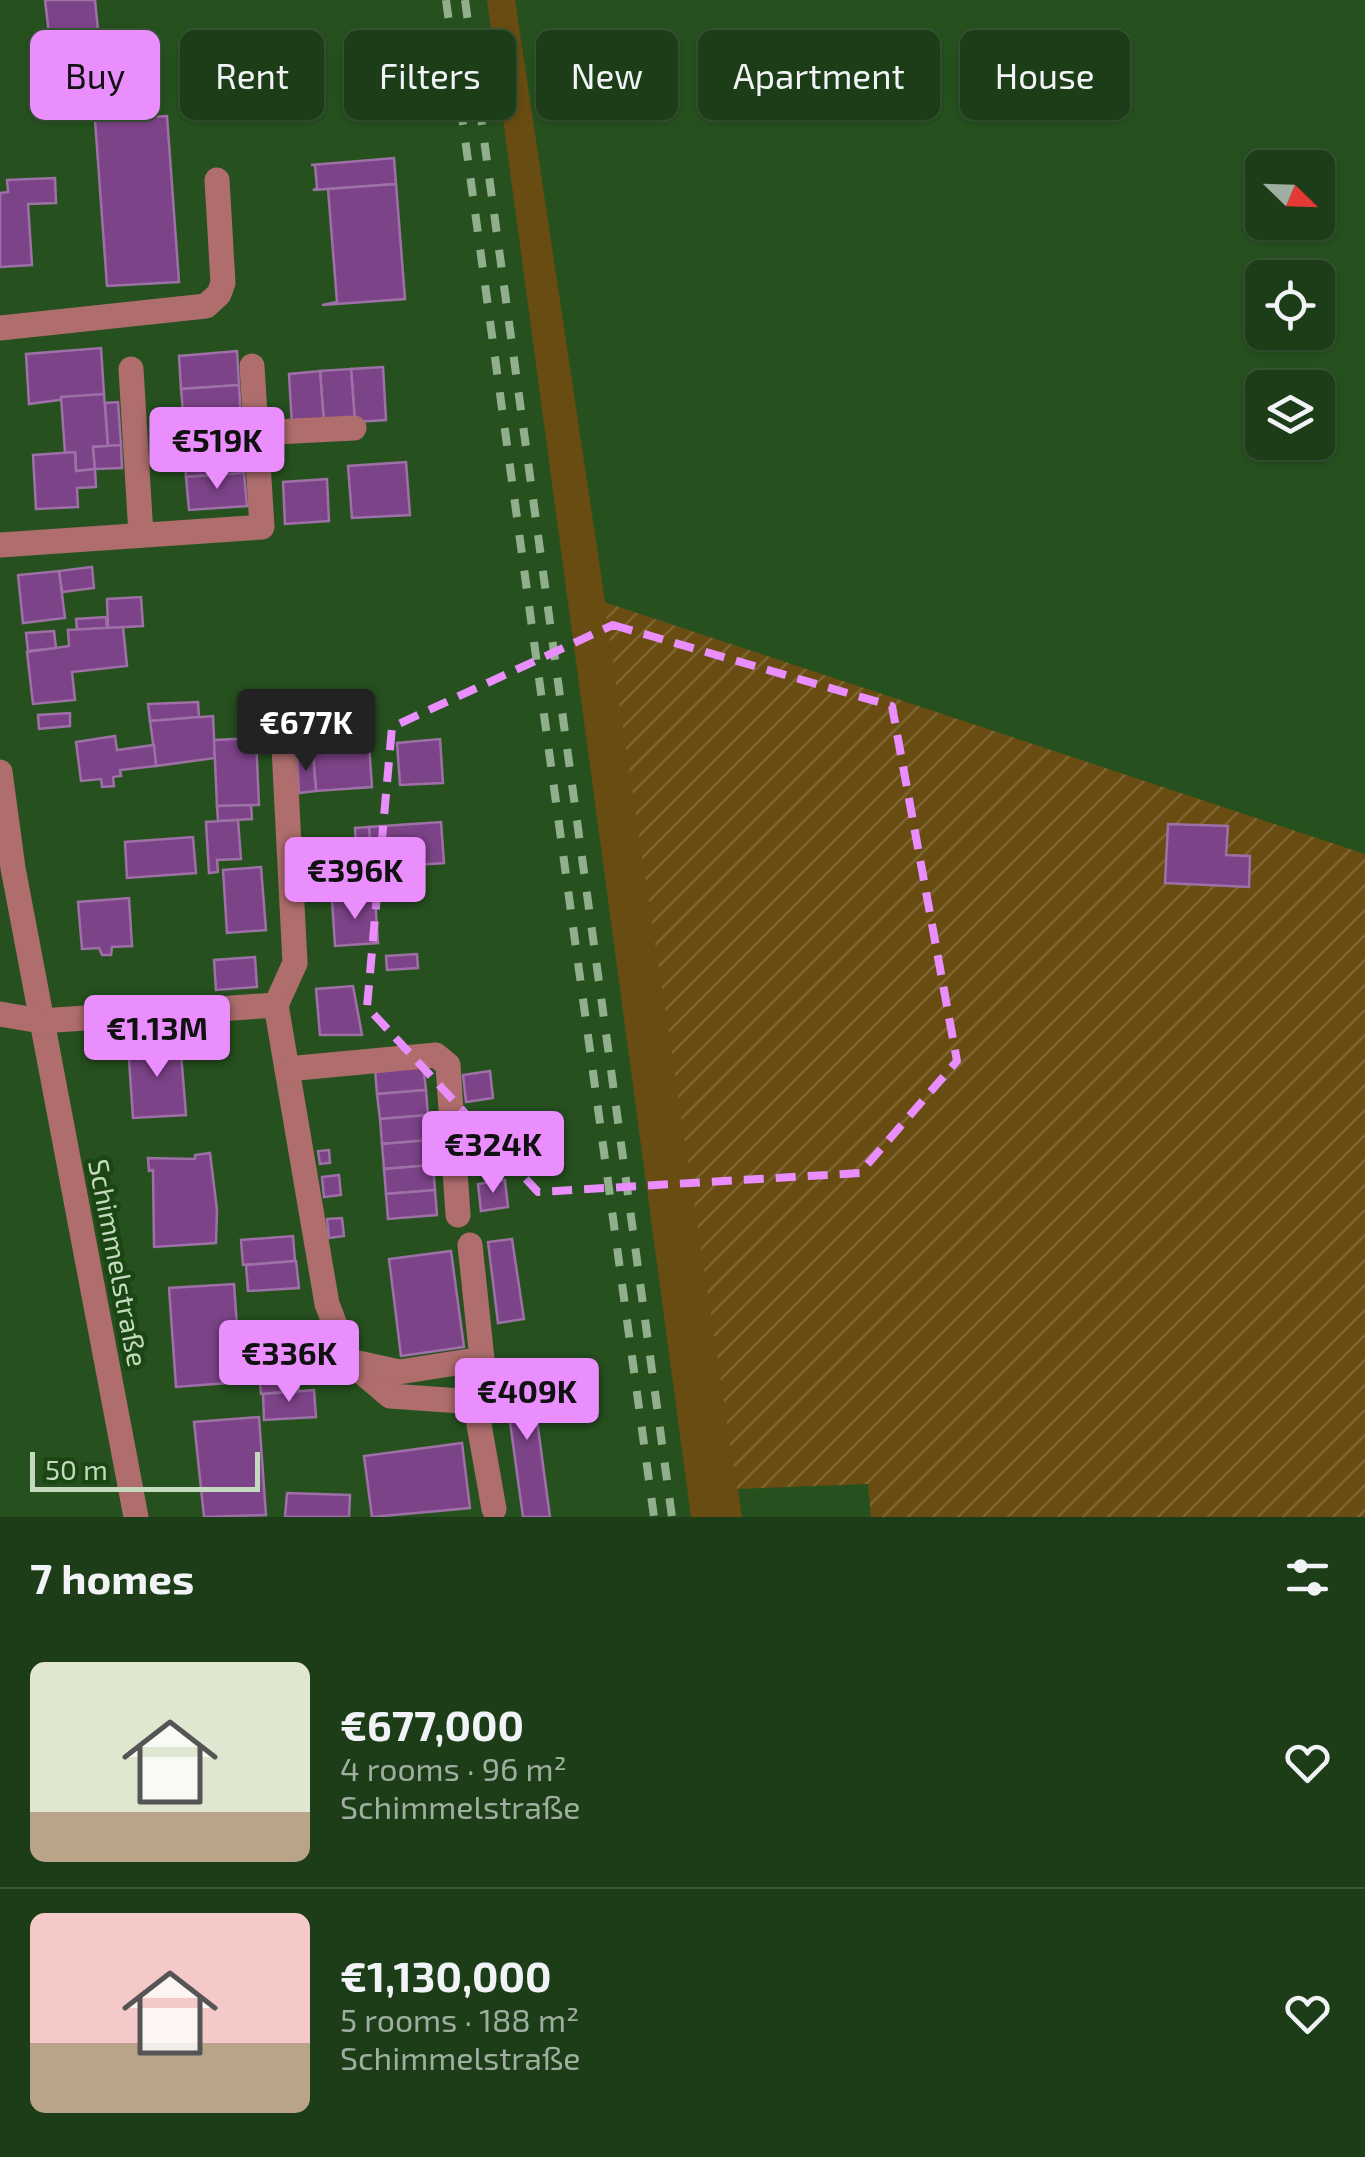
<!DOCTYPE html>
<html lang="en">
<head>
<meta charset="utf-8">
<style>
  :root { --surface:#1c3d17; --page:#294824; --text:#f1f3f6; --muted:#a0aea1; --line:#3a5636; --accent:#ea8dfd }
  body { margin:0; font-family:"Exo 2",sans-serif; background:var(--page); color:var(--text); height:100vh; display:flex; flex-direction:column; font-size:38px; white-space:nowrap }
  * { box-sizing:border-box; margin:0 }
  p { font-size:32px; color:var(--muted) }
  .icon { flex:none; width:55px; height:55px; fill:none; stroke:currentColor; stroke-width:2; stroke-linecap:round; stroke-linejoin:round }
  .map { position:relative; height:1517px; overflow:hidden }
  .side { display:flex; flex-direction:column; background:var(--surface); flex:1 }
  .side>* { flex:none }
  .hud { position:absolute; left:30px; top:30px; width:1305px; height:90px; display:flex; gap:20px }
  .needle { width:65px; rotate:113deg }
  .buttons { position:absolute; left:1245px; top:150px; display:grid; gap:20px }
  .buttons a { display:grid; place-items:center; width:90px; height:90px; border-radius:15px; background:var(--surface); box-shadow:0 2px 8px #0004,0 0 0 2px var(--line); font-size:50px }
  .scale { position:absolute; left:30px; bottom:25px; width:230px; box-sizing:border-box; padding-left:10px; border:5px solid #c3dabe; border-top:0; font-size:28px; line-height:35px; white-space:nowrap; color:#c3dabe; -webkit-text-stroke:8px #1b4614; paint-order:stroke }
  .price { position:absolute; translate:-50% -85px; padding:0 22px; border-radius:10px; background:var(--accent); color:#111; font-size:32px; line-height:65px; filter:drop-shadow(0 2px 5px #0008) }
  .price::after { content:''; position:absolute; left:50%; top:60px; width:30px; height:22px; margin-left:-15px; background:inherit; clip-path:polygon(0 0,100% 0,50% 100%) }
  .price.current { background:#222; color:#fff }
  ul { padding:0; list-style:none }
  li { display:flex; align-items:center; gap:30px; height:250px; padding:0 30px }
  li+li { border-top:2px solid var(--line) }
  li span { display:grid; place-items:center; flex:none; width:280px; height:200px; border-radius:15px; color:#555 }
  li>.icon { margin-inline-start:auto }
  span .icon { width:120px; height:120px; fill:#fffc; stroke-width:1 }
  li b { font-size:42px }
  h2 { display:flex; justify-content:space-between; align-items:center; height:120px; padding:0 30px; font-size:42px }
  .chip { padding:0 35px; border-radius:15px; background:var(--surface); box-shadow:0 2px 8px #0004,0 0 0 2px var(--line); font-size:35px; line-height:90px }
  .chip.current { background:var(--accent); color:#111 }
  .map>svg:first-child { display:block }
</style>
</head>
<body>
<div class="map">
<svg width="1365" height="1517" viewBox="0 0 1365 1517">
  <defs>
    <pattern id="garden-furrows" width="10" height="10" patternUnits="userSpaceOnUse" patternTransform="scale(2.5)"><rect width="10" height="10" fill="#694c11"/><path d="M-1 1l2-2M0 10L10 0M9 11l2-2" fill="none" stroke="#7d6532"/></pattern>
  </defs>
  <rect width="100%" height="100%" fill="#26511f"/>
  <!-- grass -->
  <path fill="#694c11" d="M 487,0 L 515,0 L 742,1517 L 691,1517 Z"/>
  <!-- garden -->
  <path fill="url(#garden-furrows)" d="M 604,602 L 1365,854 L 1365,1517 L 871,1517 L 868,1484 L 737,1489 Z"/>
  <!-- building -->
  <g fill="#7d4389" stroke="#9d71a6" stroke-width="2.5">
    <path d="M 45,0 L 95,0 L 99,40 L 51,51 Z"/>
    <path d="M 167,116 L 179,282 L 107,286 L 95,120 Z"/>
    <path d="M 394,158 L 396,184 L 313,190 L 317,188 L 315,165 L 311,165 Z"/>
    <path d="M 55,178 L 56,203 L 28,204 L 32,265 L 0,267 L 0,193 L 8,192 L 7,180 Z"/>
    <path d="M 396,184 L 405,299 L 322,305 L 337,302 L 328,189 Z"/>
    <path d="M 101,348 L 104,394 L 29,404 L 26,354 Z"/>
    <path d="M 237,351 L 239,385 L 181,389 L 179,356 Z"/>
    <path d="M 383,367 L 386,420 L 355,422 L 351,369 Z"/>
    <path d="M 351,369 L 355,422 L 324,424 L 320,371 Z"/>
    <path d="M 320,371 L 324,424 L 292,426 L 289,374 Z"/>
    <path d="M 239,385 L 241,419 L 184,423 L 181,389 Z"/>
    <path d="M 104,394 L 108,446 L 93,447 L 95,469 L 76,471 L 75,452 L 65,453 L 61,397 Z"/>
    <path d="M 118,402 L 121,445 L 108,446 L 105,403 Z"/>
    <path d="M 242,439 L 244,473 L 186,477 L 184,443 Z"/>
    <path d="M 121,445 L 122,468 L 95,469 L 93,447 Z"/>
    <path d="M 75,452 L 76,471 L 95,469 L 96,487 L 77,488 L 78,507 L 36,509 L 33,455 Z"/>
    <path d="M 406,462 L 410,515 L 352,518 L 348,466 Z"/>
    <path d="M 244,473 L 247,506 L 189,510 L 186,477 Z"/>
    <path d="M 327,479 L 329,521 L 285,524 L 283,482 Z"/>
    <path d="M 92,567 L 94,588 L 62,592 L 59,571 Z"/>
    <path d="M 59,571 L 65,618 L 23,623 L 18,575 Z"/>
    <path d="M 141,597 L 143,626 L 108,628 L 107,599 Z"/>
    <path d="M 106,617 L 107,628 L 77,630 L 76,619 Z"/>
    <path d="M 123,627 L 127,666 L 72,672 L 75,700 L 33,704 L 27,652 L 69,646 L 68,630 Z"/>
    <path d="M 54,631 L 56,648 L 28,651 L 26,633 Z"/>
    <path d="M 198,702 L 199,717 L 150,721 L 148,704 Z"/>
    <path d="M 70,713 L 70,726 L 39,729 L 38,715 Z"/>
    <path d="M 213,716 L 215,758 L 156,766 L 150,721 Z"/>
    <path d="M 115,736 L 117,750 L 154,745 L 156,766 L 120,770 L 121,776 L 113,777 L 114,786 L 102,787 L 101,779 L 81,781 L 76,742 Z"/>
    <path d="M 256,738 L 259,805 L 217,806 L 214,740 Z"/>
    <path d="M 440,739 L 443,783 L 400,785 L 397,743 Z"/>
    <path d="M 369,745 L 372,787 L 316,791 L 313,749 Z"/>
    <path d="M 313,755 L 316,791 L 299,793 L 297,756 Z"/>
    <path d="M 251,805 L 252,819 L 218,821 L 217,806 Z"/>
    <path d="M 238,820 L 241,859 L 217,860 L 218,872 L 209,873 L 206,822 Z"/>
    <path d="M 441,822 L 444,863 L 372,868 L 369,827 Z"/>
    <path d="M 1168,824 L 1228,826 L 1226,855 L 1250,856 L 1249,887 L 1165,883 Z"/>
    <path d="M 369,827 L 372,868 L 357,869 L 355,828 Z"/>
    <path d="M 193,837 L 196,873 L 127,878 L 125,842 Z"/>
    <path d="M 261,867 L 266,930 L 227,933 L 223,870 Z"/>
    <path d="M 375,897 L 378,943 L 335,946 L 332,900 Z"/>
    <path d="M 129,898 L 132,946 L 112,947 L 111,955 L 102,955 L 99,948 L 82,949 L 78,902 Z"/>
    <path d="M 417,954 L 418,968 L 387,970 L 386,956 Z"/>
    <path d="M 255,957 L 257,987 L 216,990 L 214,960 Z"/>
    <path d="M 353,986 L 362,1035 L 320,1035 L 316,989 Z"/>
    <path d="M 180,1041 L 186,1115 L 133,1118 L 128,1045 Z"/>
    <path d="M 423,1064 L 426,1090 L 377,1094 L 375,1069 Z"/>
    <path d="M 490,1071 L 493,1098 L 466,1102 L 463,1075 Z"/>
    <path d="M 426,1090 L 428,1115 L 380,1119 L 377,1094 Z"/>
    <path d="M 428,1115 L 430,1140 L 382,1144 L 380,1119 Z"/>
    <path d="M 497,1126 L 501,1153 L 474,1157 L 470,1130 Z"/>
    <path d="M 430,1140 L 433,1165 L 384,1169 L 382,1144 Z"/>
    <path d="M 329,1150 L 330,1163 L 320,1164 L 318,1151 Z"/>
    <path d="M 210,1153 L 217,1210 L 216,1243 L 154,1247 L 153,1170 L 149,1171 L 148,1158 L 195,1159 L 195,1155 Z"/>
    <path d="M 433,1165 L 435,1190 L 386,1194 L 384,1169 Z"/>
    <path d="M 339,1175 L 341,1195 L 324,1197 L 322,1177 Z"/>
    <path d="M 505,1180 L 508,1207 L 481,1211 L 478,1184 Z"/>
    <path d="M 435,1190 L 437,1215 L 388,1219 L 386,1194 Z"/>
    <path d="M 342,1218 L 344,1236 L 329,1238 L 327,1219 Z"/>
    <path d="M 293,1236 L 295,1261 L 243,1265 L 241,1240 Z"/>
    <path d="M 512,1239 L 524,1319 L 498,1323 L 488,1242 Z"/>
    <path d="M 451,1251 L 464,1347 L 401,1356 L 389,1259 Z"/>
    <path d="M 296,1261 L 299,1288 L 248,1291 L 246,1265 Z"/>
    <path d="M 234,1284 L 241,1382 L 176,1387 L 169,1288 Z"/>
    <path d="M 297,1365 L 299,1391 L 261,1394 L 259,1368 Z"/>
    <path d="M 530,1368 L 550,1517 L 523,1517 L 503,1371 Z"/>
    <path d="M 314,1390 L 316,1417 L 264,1420 L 263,1394 Z"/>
    <path d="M 259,1417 L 266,1515 L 204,1517 L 194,1422 Z"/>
    <path d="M 462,1443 L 470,1508 L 372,1517 L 364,1456 Z"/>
    <path d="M 287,1493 L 350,1495 L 349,1517 L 285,1517 Z"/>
  </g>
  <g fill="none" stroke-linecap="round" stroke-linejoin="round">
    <!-- minor -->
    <g stroke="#af6e6d" stroke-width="25">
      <path d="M 0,328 L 206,306 L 219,294 L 223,283 L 217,180"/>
      <path d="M 131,369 L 141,535"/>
      <path d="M 256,433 L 354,428"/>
      <path d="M 0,545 L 262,527 L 252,366"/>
      <path d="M 0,772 L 13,868 L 136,1517"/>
      <path d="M 276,1005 L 295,963 L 283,728"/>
      <path d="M 0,1014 L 41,1021 L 276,1005 L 327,1304 L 349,1361 L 390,1396 L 475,1402 L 494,1509"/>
      <path d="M 287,1069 L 436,1055 L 448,1065 L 458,1215"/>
      <path d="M 349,1361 L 399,1372 L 482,1359 L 470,1245"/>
    </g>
    <!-- rail -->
    <g stroke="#91af8c" stroke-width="8" stroke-dasharray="18 18" stroke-linecap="butt">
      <path d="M 446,0 L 654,1517"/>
      <path d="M 465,0 L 672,1517"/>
    </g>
  </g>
  <!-- marked area -->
  <path fill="none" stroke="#ea8dfd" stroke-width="8" stroke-dasharray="20 12" stroke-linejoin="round" d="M 613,625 L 892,706 L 957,1061 L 860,1173 L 538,1192 L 367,1007 L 392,727 Z"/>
  <g text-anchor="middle" stroke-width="9" stroke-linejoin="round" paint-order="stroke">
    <!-- street labels -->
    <g font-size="28" fill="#c3dabe" stroke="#1b4614">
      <text transform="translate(118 1263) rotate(79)" y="10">Schimmelstraße</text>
    </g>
  </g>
</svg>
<div class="buttons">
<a><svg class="needle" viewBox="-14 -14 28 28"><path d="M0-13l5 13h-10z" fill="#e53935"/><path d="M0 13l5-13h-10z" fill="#a0aea1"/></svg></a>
<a><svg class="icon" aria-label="locate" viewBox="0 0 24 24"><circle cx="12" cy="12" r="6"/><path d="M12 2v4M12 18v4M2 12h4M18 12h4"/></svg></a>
<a><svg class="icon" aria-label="layers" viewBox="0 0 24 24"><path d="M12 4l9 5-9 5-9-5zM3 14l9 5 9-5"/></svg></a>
</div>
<div class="scale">50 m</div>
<b class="price" style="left:217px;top:492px">€519K</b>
<b class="price current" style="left:306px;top:774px">€677K</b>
<b class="price" style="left:355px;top:922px">€396K</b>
<b class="price" style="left:157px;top:1080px">€1.13M</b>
<b class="price" style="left:493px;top:1196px">€324K</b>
<b class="price" style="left:289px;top:1405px">€336K</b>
<b class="price" style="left:527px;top:1443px">€409K</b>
<div class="hud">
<a class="chip current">Buy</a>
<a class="chip">Rent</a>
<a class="chip">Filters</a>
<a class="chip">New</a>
<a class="chip">Apartment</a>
<a class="chip">House</a>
</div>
</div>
<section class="side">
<h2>7 homes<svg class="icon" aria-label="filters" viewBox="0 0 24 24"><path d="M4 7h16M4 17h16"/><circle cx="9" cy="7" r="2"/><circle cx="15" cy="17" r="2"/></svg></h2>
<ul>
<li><span style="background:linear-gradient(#dfe7d0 75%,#b9a48a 0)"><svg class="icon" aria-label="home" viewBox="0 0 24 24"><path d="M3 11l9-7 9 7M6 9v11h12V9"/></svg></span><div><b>€677,000</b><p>4 rooms · 96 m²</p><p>Schimmelstraße</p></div><svg class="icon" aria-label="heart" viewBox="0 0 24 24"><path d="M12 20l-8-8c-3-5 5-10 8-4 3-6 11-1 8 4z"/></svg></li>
<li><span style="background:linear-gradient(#f6c9c9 65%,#b9a48a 0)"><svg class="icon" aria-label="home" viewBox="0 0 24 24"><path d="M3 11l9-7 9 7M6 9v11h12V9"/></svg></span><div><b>€1,130,000</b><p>5 rooms · 188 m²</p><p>Schimmelstraße</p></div><svg class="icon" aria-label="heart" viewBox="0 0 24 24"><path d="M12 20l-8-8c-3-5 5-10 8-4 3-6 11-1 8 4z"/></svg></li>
</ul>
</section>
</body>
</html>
